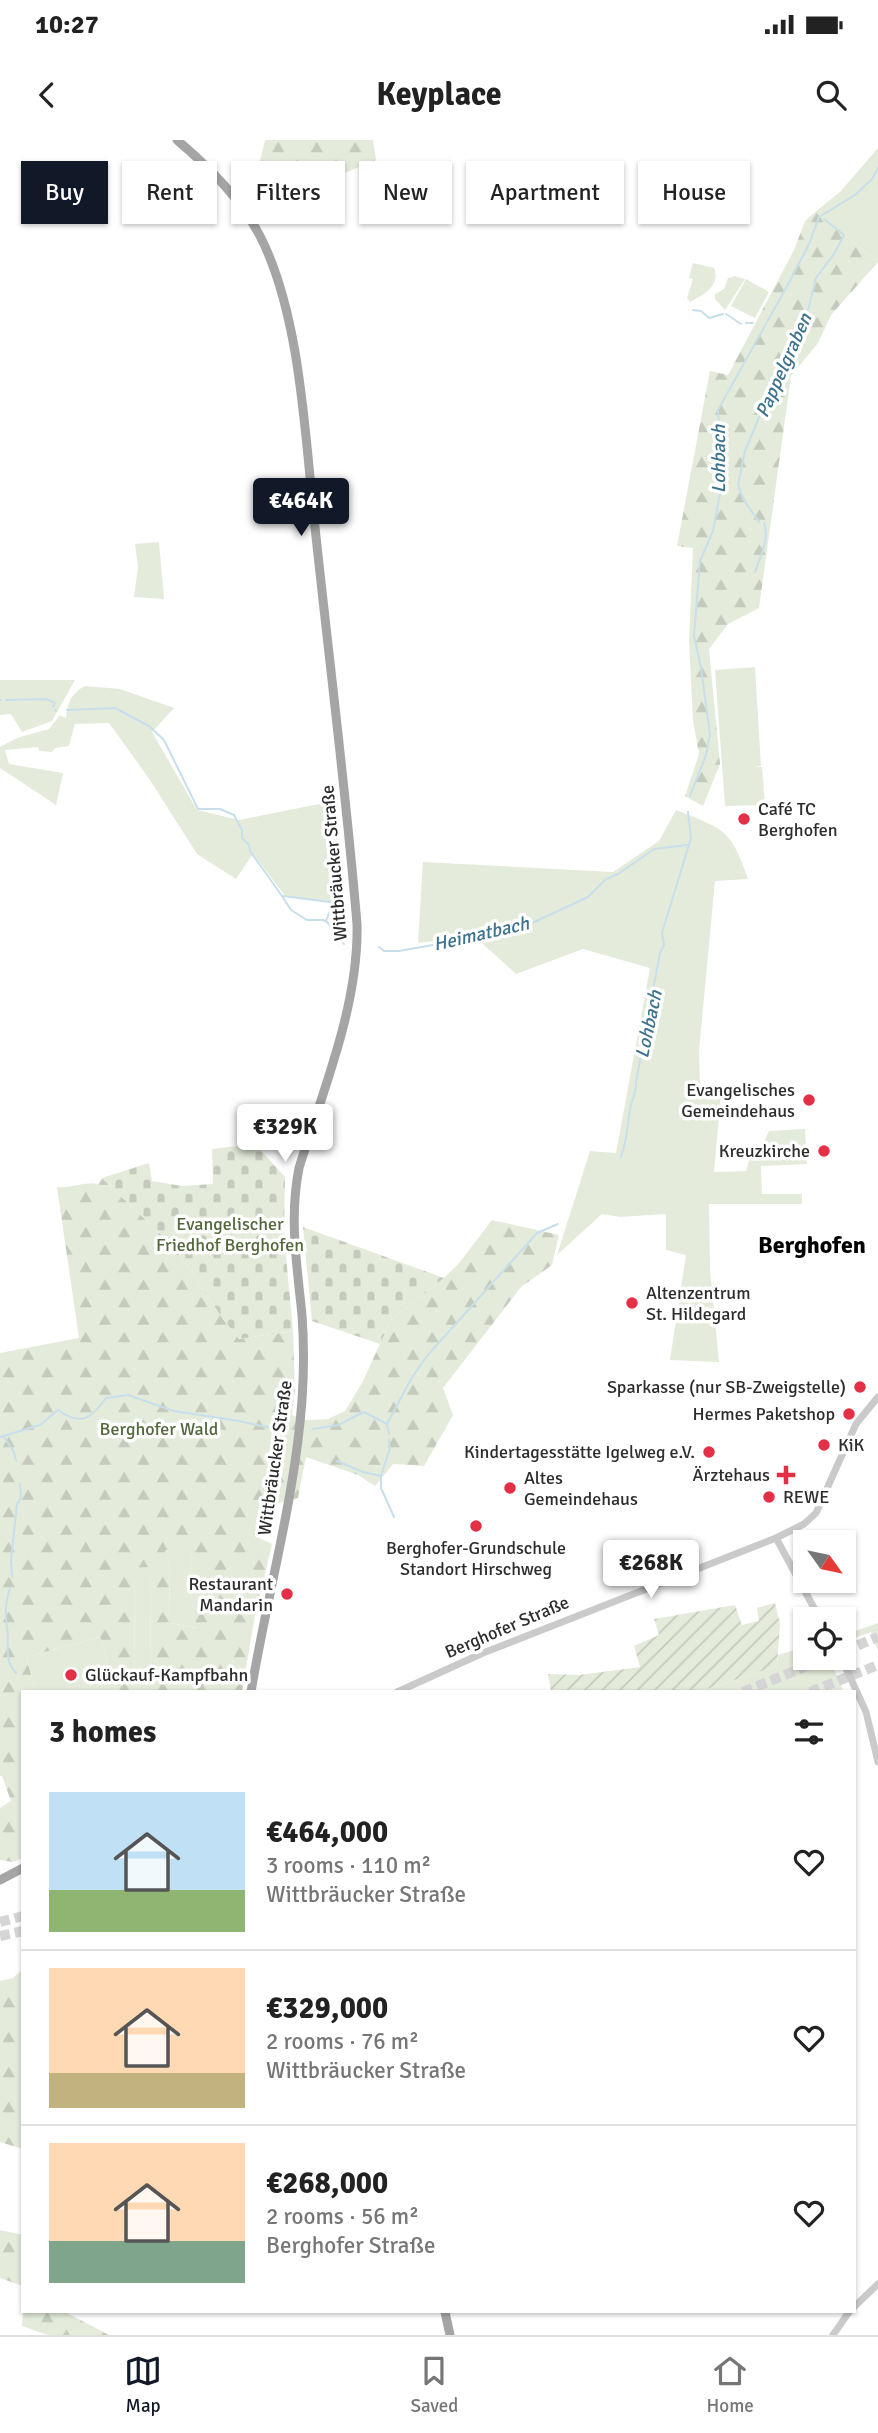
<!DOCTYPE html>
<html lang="en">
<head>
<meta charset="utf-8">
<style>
  :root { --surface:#fff; --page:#f2f2f2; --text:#222; --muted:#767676; --line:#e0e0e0; --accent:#111827 }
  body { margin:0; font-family:Signika,sans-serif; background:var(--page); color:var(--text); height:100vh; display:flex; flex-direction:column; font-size:26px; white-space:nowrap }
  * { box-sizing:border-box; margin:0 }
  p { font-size:23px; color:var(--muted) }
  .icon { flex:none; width:38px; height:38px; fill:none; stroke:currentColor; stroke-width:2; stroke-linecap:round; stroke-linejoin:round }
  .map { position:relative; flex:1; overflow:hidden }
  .side { position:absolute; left:21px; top:1550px; width:835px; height:623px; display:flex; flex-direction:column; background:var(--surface); border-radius:0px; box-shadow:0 2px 5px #0004 }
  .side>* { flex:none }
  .guide { position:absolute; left:21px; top:21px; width:836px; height:63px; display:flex; gap:14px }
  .needle { width:46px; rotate:123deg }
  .buttons { position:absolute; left:793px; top:1390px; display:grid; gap:14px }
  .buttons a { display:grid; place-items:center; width:63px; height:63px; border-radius:0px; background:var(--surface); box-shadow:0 2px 5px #0004; font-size:35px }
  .price { position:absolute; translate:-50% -60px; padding:0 16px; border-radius:7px; background:#fff; color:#222; font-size:23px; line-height:46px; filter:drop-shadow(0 2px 4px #0008) }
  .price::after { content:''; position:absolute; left:50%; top:42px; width:21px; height:16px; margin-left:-10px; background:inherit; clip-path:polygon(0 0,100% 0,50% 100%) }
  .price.active { background:var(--accent); color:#fff }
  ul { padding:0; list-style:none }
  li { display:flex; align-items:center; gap:21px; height:175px; padding:0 28px }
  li+li { border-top:2px solid var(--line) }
  li span { display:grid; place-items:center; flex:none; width:196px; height:140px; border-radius:0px; color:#555 }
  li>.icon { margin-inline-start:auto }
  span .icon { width:84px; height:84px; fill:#fffc; stroke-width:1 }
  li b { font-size:30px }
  h2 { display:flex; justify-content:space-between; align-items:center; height:84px; padding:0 28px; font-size:30px }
  .chip { padding:0 24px; border-radius:0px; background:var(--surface); box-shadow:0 2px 5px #0004; font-size:24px; line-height:63px }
  .chip.active { background:var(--accent); color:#fff }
  .status { display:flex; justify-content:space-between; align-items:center; height:49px; padding:0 35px; background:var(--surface); direction:ltr }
  .status svg { height:19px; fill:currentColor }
  header { display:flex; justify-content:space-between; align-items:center; height:91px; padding:0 28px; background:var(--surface); font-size:32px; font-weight:700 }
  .tabs { display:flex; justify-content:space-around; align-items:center; height:98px; border-top:2px solid var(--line); background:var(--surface); font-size:19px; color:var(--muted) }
  .tabs a { display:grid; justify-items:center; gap:4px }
  .tabs .active { color:var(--accent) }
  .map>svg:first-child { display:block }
</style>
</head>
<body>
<div class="status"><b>10:27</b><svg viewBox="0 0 49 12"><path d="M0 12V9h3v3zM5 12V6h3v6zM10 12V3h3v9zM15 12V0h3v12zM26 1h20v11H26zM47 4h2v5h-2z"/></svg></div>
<header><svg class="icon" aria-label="back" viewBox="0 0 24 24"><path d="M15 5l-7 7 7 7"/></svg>Keyplace<svg class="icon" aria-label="search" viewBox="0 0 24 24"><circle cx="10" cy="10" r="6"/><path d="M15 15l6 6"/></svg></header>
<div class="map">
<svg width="878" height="2195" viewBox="0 0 878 2195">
  <defs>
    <pattern id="forest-firs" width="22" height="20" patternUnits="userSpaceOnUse" patternTransform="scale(1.75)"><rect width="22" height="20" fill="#e4ebdb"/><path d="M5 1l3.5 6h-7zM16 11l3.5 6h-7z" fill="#c4cabc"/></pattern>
    <pattern id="cemetery-stones" width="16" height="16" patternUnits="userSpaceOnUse" patternTransform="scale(1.75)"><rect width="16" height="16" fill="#e4ebdb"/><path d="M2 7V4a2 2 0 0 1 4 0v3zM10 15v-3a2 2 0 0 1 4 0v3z" fill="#c4cabc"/></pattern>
    <pattern id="garden-furrows" width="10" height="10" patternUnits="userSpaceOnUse" patternTransform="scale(1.75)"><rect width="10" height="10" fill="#e4ebdb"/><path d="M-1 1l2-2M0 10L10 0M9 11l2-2" fill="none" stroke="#c4cabc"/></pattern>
  </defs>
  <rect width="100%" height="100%" fill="#fff"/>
  <!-- green -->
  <g fill="#e4ebdb">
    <path d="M 878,8 L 878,122 L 815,72 L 840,52 Z"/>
    <path d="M 693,123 L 714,128 C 721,146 703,155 690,162 L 687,158 L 693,139 L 689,138 Z"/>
    <path d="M 735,136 L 745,139 L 725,170 L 715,159 L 715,154 L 724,149 L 728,138 Z"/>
    <path d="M 746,139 L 769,152 L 755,178 L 731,166 Z"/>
    <path d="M 159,402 L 164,459 L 134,457 L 138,427 L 135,404 Z"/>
    <path d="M 755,527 L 761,626 L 754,627 L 762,627 L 765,665 L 725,666 L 715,530 Z"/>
    <path d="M 0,540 L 75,540 L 52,581 L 22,592 L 11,574 L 0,575 Z"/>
    <path d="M 85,546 L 120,549 L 174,568 L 152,592 L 197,670 L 239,680 L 334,661 L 346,763 L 286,757 L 253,714 L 236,739 L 197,714 L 150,640 L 109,583 L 75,584 L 69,606 L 55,608 L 52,612 L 39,611 L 38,607 L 5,610 L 9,624 L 63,633 L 56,665 L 0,628 L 0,607 L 17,598 L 49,589 L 60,575 L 66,578 C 67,564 71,553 85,546 Z"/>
    <path d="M 676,670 C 723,689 731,688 748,739 L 715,741 L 699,911 L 700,944 L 722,944 L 714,1032 L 746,1031 L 751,1013 L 759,1012 L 769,991 L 805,989 L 807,1024 L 761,1026 L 762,1054 L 802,1054 L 802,1064 L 709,1064 L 710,1129 L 719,1222 L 670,1220 L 686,1115 L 666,1110 L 666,1074 L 620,1077 L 602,1074 L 557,1115 L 590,1011 L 616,1013 L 650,828 L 583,809 L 516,834 L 474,796 L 418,803 L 423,722 L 613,732 L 659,701 Z"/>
    <path d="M 165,1410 L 190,1410 L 192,1463 L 198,1488 L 170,1483 L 169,1423 Z"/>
    <path d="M 151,1427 L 150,1552 L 135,1552 L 134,1428 Z"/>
    <path d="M 878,1483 L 878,1511 L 871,1492 L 844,1502 L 844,1495 Z"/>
    <path d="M 100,1497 L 116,1552 L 36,1552 L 26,1517 Z"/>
    <path d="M 805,1507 L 805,1517 L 828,1517 L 843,1549 L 834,1552 L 698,1552 L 777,1526 L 778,1515 Z"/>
  </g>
  <!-- forest -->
  <g fill="url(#forest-firs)" fill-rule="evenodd">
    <path d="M 265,0 L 373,0 L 376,20 L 335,37 L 265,46 L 257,34 Z"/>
    <path d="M 815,72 L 878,122 L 831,175 L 818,203 L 791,236 L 759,468 L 728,484 L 709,509 L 720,624 L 703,666 L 685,656 L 699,614 L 693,581 L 689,501 L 693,408 L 677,406 L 710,231 L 728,235 L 794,110 L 805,81 Z"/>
    <path d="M 102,1038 L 176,1109 L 223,1179 L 239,1199 L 293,1191 L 295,1248 L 292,1275 L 306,1280 L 328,1279 L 345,1271 L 362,1243 L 391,1180 L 444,1138 L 460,1122 L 492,1080 L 559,1095 L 552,1125 L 521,1147 L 443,1248 L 453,1275 L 424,1326 L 393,1324 L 375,1346 L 358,1335 L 306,1317 L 298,1358 L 259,1368 L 255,1396 L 272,1404 L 254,1481 L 242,1552 L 150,1552 L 151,1427 L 134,1428 L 135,1552 L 116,1552 L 100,1497 L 26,1517 L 36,1552 L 23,1552 L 23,1718 L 13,1722 L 0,1720 L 0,1668 L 11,1661 L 2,1636 L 0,1636 L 0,1213 L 79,1198 L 57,1047 C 71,1049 84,1041 98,1044 ZM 165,1410 L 190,1411 L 192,1463 L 197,1488 L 170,1483 L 169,1423 Z"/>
    <path d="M 23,1829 L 23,2009 L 0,2002 L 0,1841 L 13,1838 Z"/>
    <path d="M 0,2090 L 23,2095 L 23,2146 L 0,2138 Z"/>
    <path d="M 23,2172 L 65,2172 L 109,2195 L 48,2195 L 22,2186 Z"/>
  </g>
  <!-- cemetery -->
  <g fill="url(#cemetery-stones)">
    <path d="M 255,1004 L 285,1037 L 284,1095 L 293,1191 L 239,1199 L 223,1179 L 176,1109 L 102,1038 L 149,1023 L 152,1041 L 182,1046 L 213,1044 L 212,1009 Z"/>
    <path d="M 303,1087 L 444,1138 L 391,1180 L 380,1204 L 312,1181 Z"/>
  </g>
  <!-- garden -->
  <path fill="url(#garden-furrows)" d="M 775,1463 L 780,1484 L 777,1526 L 698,1552 L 551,1552 L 548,1534 L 579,1535 L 640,1527 L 634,1506 L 659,1495 L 654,1479 L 735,1465 L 742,1485 L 759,1481 L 757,1468 Z"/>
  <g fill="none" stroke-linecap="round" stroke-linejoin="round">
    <!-- stream -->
    <g stroke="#c7dfeb" stroke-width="2">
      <path d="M 693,170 L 701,171 L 709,178 L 723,174"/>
      <path d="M 726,174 L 741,184"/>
      <path d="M 746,183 L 753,183"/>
      <path d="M 759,382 L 743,359 L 738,345 L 745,311 L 789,206 L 805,182 L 816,138 L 834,114 L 844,95 L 824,79"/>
      <path d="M 755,432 C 760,417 770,399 764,383"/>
      <path d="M 0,560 L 1,560"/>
      <path d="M 6,560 L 47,559 L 55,563 L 53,567"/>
      <path d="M 55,570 L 56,571"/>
      <path d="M 67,570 L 115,568 L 149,586 L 164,600 L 198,669 L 220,669 L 234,675 L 242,690 L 242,698 L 249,705 L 250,711 L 282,756 L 291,770 L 307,780 L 323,780 L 327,782 L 344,804"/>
      <path d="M 690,656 L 706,615 L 710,595 L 701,528 L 694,496 L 700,421 L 713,391 L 722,343 L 718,270 L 791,139 L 809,104 L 819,77 L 855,55 L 872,39 L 878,28"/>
      <path d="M 283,756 L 330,762 L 331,768 L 326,781"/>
      <path d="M 379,807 L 384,811 L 399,811 L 505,792 L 530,784 L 588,757 L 606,739 L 618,734 L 654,709 L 687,705"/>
      <path d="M 621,1017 C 627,1002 627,986 630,970 C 631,960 637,953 636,942 L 660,813 L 664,805 L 662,793 L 691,698 L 688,672"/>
      <path d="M 387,1284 L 389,1294"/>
      <path d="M 313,1289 L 338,1285 L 364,1272 L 387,1284 L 411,1239 L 427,1216 L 537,1093 L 558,1084"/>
      <path d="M 0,1297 L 40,1285 L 58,1270 C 82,1287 91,1278 106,1258 L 128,1255 L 174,1271 L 239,1281 L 285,1291"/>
      <path d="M 4,1297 L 14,1312 L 16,1321"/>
      <path d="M 337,1321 L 363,1332 L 381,1336 L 390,1308 L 389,1300"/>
      <path d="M 381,1336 L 381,1348 L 394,1377"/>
      <path d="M 12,1437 L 11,1421 L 17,1364 L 21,1358 L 20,1344"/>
      <path d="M 10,1448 C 5,1462 5,1475 7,1488 C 10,1505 3,1519 16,1533"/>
    </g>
    <!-- highway-tunnel -->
    <g stroke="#d5d5d5" stroke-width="10" stroke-dasharray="10 5" stroke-linecap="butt">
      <path d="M 844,1511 L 878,1497"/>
      <path d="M 743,1552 L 829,1517"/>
      <path d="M 810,1552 L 878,1525"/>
      <path d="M 0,1782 L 23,1776"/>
      <path d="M 0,1796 L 23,1791"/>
    </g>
    <!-- minor -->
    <g stroke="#cacaca" stroke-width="7">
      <path d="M 776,1398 L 820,1479"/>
      <path d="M 841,1517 L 866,1572 L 878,1622"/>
      <path d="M 397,1552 L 483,1513 L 776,1398 L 804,1384 L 816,1373 L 856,1284 L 878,1257"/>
      <path d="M 854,2167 L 878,2144"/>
      <path d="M 833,2195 L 849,2172"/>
    </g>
    <!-- major -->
    <g stroke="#a5a5a5" stroke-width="9">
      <path d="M 177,0 C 210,28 240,58 260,96 C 301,176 305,298 315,387 C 329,519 346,651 357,784 C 359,865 323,950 299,1028 C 289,1078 297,1125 302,1175 C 304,1203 304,1232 302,1260 C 295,1358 267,1455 251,1552"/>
      <path d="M 0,1740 L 23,1728"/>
      <path d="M 445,2172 L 450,2195"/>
    </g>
  </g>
  <!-- markers -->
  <g fill="#e43046" stroke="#fff" stroke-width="2.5">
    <circle cx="744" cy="679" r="7"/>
    <circle cx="809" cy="960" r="7"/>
    <circle cx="824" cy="1011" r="7"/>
    <circle cx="632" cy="1163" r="7"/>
    <circle cx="860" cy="1247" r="7"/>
    <circle cx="849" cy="1274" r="7"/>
    <circle cx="824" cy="1305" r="7"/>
    <circle cx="709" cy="1312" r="7"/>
    <path d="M782.5 1324.5h7v7h7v7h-7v7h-7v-7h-7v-7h7z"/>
    <circle cx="510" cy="1348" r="7"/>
    <circle cx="769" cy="1357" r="7"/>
    <circle cx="476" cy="1386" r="7"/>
    <circle cx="287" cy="1454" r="7"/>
    <circle cx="71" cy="1535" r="7"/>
  </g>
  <g text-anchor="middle" stroke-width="7" stroke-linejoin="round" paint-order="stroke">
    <!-- poi labels -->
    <g font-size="18" fill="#2d2d2d" stroke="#fff" text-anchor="end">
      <text x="758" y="675" text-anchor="start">Café TC<tspan x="758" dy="21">Berghofen</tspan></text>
      <text x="795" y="956">Evangelisches<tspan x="795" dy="21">Gemeindehaus</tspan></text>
      <text x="810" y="1017">Kreuzkirche</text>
      <text x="646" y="1159" text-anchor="start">Altenzentrum<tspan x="646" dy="21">St. Hildegard</tspan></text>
      <text x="846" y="1253">Sparkasse (nur SB-Zweigstelle)</text>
      <text x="835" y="1280">Hermes Paketshop</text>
      <text x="838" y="1311" text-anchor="start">KiK</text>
      <text x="695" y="1318">Kindertagesstätte Igelweg e.V.</text>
      <text x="770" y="1341">Ärztehaus</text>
      <text x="524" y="1344" text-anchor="start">Altes<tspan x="524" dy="21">Gemeindehaus</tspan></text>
      <text x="783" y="1363" text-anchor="start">REWE</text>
      <text x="476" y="1414" text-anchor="middle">Berghofer-Grundschule<tspan x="476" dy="21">Standort Hirschweg</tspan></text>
      <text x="273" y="1450">Restaurant<tspan x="273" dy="21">Mandarin</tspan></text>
      <text x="85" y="1541" text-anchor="start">Glückauf-Kampfbahn</text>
    </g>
    <!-- street labels -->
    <g font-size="18" fill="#2d2d2d" stroke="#fff">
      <text transform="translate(334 723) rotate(-95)" y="6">Wittbräucker Straße</text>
      <text transform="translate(275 1318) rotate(-82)" y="6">Wittbräucker Straße</text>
      <text transform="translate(507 1487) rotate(-23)" y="6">Berghofer Straße</text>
    </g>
    <!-- park labels -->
    <g font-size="18" fill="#52683b" stroke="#fff">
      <text x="230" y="1090">Evangelischer<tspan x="230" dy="21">Friedhof Berghofen</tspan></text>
      <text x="159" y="1295">Berghofer Wald</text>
    </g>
    <!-- water labels -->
    <g font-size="19" font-style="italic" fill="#3c728e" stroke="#fff">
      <text transform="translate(783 225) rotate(-66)" y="7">Pappelgraben</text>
      <text transform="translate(718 319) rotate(-90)" y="7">Lohbach</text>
      <text transform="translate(481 793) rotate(-13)" y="7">Heimatbach</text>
      <text transform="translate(648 884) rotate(-78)" y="7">Lohbach</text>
    </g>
    <!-- district labels -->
    <g font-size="24" font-weight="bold" fill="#000" stroke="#fff">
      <text x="812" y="1113">Berghofen</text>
    </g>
  </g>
</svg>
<div class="buttons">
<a><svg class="needle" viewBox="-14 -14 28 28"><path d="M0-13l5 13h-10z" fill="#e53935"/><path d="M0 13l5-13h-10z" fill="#767676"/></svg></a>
<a><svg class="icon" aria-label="locate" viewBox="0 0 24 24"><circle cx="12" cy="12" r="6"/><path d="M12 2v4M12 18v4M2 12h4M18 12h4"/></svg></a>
</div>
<b class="price active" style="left:301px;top:398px">€464K</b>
<b class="price" style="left:285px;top:1024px">€329K</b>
<b class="price" style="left:651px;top:1460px">€268K</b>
<div class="guide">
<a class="chip active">Buy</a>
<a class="chip">Rent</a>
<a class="chip">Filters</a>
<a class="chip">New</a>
<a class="chip">Apartment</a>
<a class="chip">House</a>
</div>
<section class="side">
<h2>3 homes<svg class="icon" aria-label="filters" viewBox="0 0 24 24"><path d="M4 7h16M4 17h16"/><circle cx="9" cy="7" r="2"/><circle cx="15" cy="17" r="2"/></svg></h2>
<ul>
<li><span style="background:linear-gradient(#bfe0f5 70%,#8fb573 0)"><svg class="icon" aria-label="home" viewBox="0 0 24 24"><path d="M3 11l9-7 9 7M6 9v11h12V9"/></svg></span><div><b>€464,000</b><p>3 rooms · 110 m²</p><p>Wittbräucker Straße</p></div><svg class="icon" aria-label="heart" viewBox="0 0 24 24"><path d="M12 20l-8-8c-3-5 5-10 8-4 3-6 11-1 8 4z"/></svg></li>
<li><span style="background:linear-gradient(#ffd9b3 75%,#c2b280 0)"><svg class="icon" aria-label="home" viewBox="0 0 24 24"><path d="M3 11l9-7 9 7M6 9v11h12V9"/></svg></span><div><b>€329,000</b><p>2 rooms · 76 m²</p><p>Wittbräucker Straße</p></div><svg class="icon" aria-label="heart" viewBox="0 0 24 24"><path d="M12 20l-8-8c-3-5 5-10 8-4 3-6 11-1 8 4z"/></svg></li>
<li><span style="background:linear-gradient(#ffd9b3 70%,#7fa58c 0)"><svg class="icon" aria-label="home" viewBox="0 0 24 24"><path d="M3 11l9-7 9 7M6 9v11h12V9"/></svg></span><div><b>€268,000</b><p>2 rooms · 56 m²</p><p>Berghofer Straße</p></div><svg class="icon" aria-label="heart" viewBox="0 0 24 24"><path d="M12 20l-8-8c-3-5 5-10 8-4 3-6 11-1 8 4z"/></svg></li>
</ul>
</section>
</div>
<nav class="tabs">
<a class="active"><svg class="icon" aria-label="map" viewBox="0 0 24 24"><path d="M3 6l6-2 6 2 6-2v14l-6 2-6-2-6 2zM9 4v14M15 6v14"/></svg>Map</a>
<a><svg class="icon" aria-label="saved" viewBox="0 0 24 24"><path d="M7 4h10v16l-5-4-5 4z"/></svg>Saved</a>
<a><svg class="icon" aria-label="home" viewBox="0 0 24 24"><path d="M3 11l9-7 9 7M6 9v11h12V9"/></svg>Home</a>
</nav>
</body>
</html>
